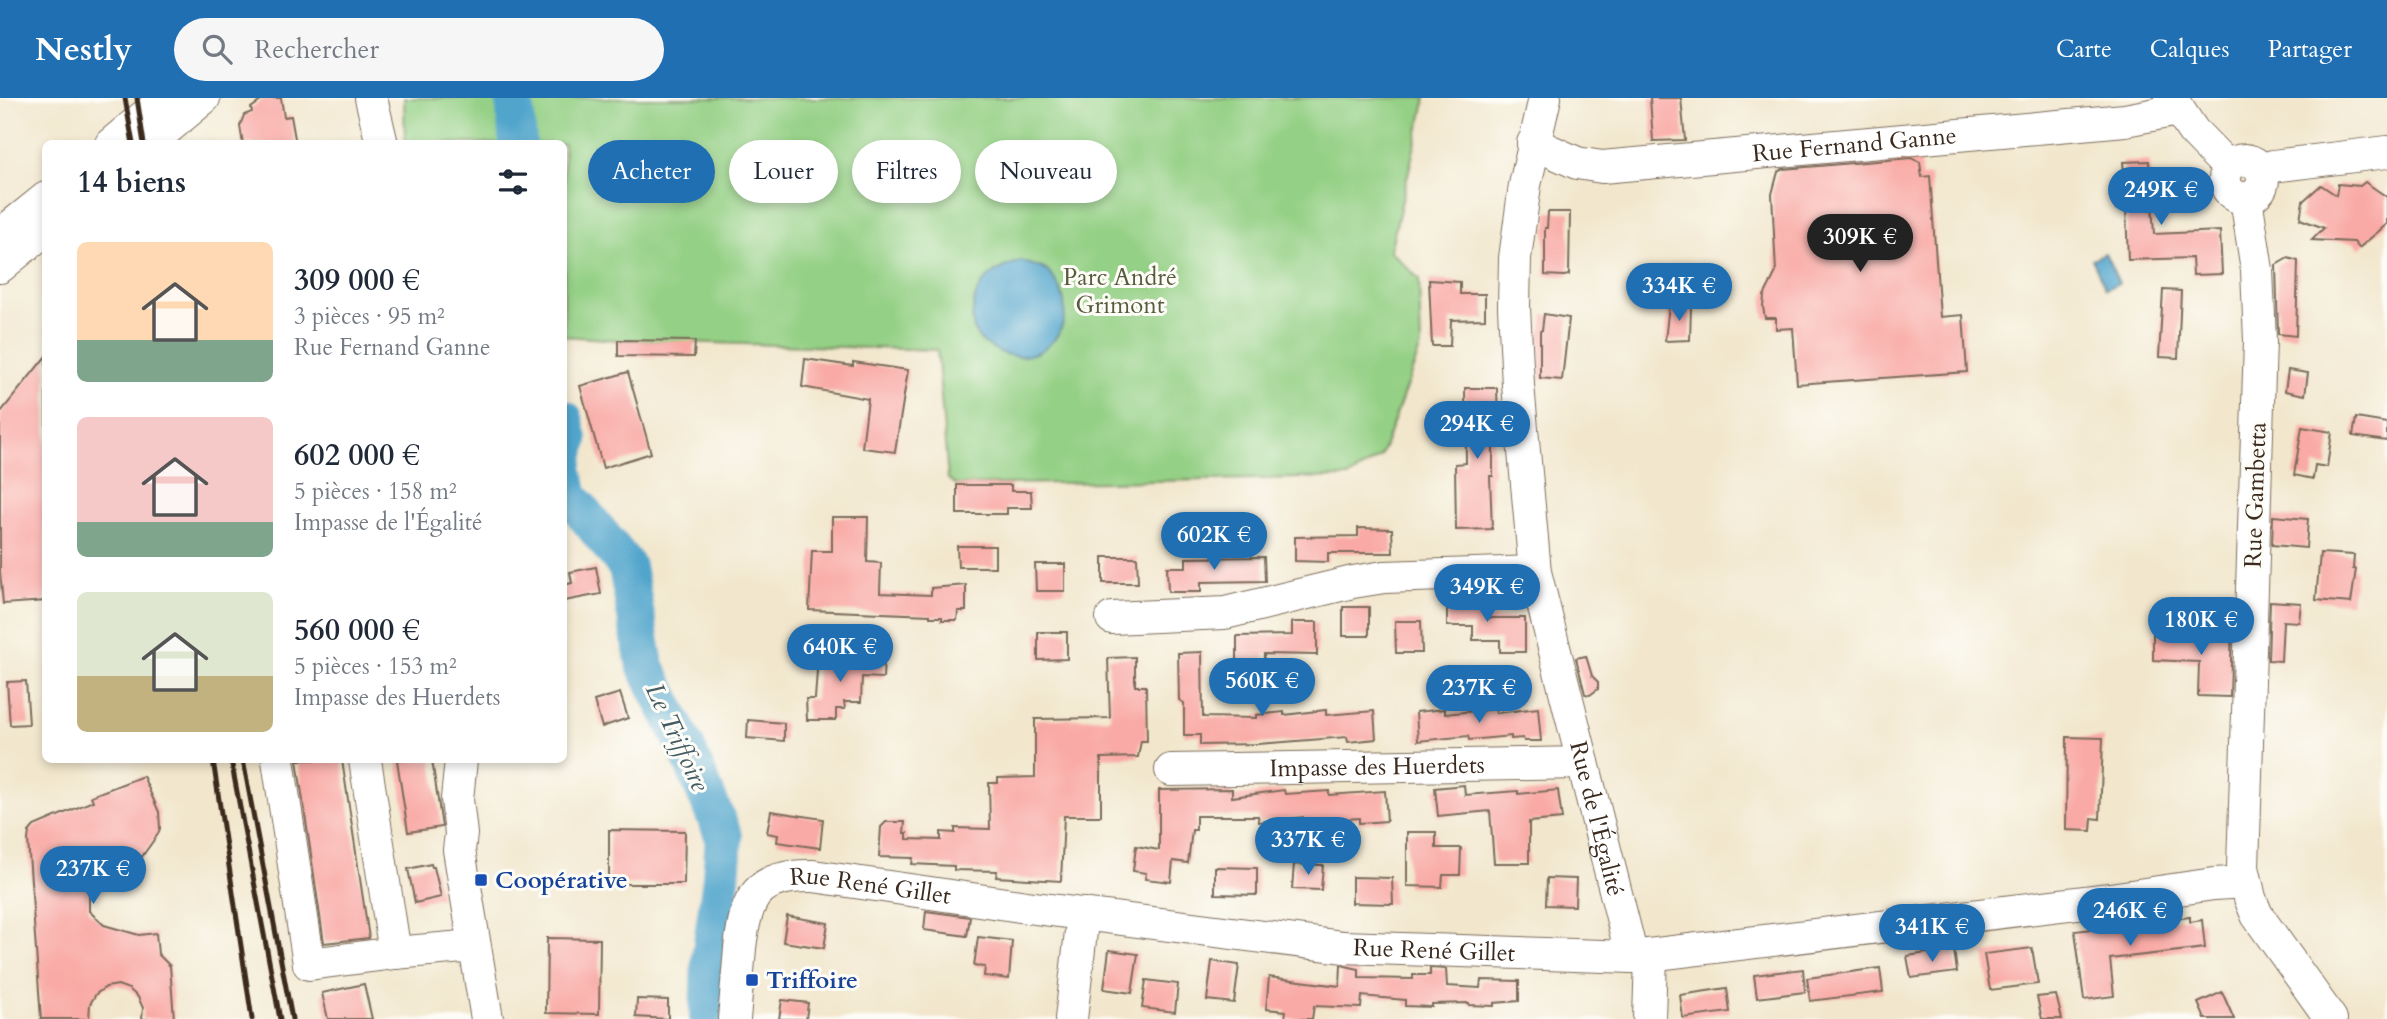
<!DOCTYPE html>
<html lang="fr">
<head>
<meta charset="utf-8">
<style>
  :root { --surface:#fff; --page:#f6f6f7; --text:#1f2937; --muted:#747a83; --accent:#1f6fb2 }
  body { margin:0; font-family:Cardo,serif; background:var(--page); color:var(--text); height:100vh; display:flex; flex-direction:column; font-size:26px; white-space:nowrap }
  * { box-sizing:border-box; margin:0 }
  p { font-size:23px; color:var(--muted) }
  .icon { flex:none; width:38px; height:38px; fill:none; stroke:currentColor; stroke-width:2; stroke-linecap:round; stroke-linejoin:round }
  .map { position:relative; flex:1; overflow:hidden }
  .side { position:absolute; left:42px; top:42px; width:525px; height:623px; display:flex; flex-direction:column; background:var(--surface); border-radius:10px; box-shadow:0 4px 10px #0003 }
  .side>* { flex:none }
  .guide { position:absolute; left:588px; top:42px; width:665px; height:63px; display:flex; gap:14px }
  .price { position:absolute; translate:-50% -60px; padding:0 16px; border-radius:24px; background:var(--accent); color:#fff; font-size:23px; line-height:46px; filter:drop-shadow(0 2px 4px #0008) }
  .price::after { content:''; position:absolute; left:50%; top:42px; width:21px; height:16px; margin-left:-10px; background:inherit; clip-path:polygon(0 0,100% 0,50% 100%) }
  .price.active { background:#222; color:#fff }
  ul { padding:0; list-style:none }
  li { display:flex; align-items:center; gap:21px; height:175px; padding:0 35px }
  li span { display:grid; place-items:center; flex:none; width:196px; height:140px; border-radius:10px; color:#555 }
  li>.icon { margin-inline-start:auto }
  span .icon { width:84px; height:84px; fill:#fffc; stroke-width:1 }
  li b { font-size:30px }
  h2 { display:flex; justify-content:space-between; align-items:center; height:84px; padding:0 35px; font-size:30px }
  .tag { padding:0 24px; border-radius:32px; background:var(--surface); box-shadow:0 4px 10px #0003; font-size:24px; line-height:63px }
  .tag.active { background:var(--accent); color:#fff }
  header { display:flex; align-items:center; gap:42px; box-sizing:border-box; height:98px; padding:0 35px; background:var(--accent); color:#fff }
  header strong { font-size:33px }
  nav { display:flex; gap:38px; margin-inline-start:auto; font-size:24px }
  .search { width:490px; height:63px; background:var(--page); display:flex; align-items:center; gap:18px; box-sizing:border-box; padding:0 24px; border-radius:38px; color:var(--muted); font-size:26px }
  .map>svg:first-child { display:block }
</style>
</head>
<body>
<header>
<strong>Nestly</strong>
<div class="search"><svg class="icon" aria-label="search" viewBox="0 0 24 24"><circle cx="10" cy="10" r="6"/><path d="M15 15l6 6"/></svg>Rechercher</div>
<nav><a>Carte</a><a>Calques</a><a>Partager</a></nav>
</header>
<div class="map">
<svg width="2387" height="921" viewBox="0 0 2387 921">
  <rect width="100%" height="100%" fill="#fdfcf7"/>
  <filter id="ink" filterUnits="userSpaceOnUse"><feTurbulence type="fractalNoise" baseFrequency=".0143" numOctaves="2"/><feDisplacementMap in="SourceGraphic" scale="14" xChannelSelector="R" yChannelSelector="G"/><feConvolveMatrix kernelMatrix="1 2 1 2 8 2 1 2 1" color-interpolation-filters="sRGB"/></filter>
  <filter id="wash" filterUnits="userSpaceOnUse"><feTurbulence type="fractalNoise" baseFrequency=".00686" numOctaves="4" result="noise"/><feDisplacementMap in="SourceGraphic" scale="28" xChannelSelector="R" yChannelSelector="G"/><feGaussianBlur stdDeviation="1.57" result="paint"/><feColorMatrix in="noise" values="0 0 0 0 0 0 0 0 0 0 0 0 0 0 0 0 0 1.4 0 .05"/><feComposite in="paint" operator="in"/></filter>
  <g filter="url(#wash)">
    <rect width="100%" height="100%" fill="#f2e7cd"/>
    <!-- green -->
    <path fill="#94d085" stroke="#687d52" stroke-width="2" d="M 404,0 L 1426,0 L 1390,153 L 1419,181 L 1421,248 L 1381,358 L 1349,379 L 957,387 L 948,381 L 937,252 L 618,242 L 564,238 L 564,46 L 405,45 Z"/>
    <!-- water -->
    <g fill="#51a5cc" stroke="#466875" stroke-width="2">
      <path d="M 2105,155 L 2119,185 L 2106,191 L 2092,161 Z"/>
      <path d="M 1021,163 C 1029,166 1039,168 1046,172 C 1052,176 1056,184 1059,189 C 1081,233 1035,276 994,251 C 988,247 981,244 977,238 C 972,229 972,222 973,212 C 975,183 995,171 1021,163 Z"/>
    </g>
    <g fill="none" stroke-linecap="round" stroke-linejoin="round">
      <!-- river -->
      <g stroke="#51a5cc" stroke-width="38">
        <path d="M 514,0 L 518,46"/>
        <path d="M 564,321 L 569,342 L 564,364"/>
        <path d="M 564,375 L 570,398 L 627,469 L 645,567 L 686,649 L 724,739 L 721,780 L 710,861 L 708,921"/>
      </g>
    </g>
    <g id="blocks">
      <!-- building -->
      <g fill="#f9aaa6">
        <path d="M 265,0 L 281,0 L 284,19 L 291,18 L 296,46 L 243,46 L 240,28 L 244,17 L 252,14 L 251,10 Z"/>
        <path d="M 1650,0 L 1681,0 L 1685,42 L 1653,43 Z"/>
        <path d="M 1911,60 L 1920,64 L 1922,79 L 1930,78 L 1940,219 L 1963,217 L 1967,274 L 1797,286 L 1793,230 L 1776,231 L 1776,220 L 1765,220 L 1763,209 L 1764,198 L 1776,174 L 1772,96 L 1778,74 L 1783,71 Z"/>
        <path d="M 2149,63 L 2154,136 L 2220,133 L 2222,176 L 2193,177 L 2192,160 L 2128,162 L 2126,110 L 2116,111 L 2114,85 L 2125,84 L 2123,64 Z"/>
        <path d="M 2365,84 L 2387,99 L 2387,126 L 2359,150 L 2354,144 L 2312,142 L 2324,130 L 2300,121 L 2303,103 L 2321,87 L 2336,97 L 2338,86 L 2360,88 Z"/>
        <path d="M 1548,114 L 1570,114 L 1569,177 L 1564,178 L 1545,177 L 1545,130 L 1547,130 Z"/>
        <path d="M 2288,160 L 2298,163 L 2296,238 L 2278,236 L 2276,167 Z"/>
        <path d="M 1429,182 L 1460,184 L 1460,196 L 1485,196 L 1485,221 L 1451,222 L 1450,248 L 1432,248 Z"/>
        <path d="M 2163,192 L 2181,193 L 2178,260 L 2159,259 Z"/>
        <path d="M 1669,207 L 1691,208 L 1690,242 L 1665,243 Z"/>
        <path d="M 1544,216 L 1569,220 L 1562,282 L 1540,280 L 1540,233 L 1542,232 Z"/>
        <path d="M 618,242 L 695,243 L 694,259 L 618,258 Z"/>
        <path d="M 46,258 L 46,503 L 3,506 L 0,473 L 0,315 Z"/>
        <path d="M 805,261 L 853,268 L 853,264 L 908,272 L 895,354 L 862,350 L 868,301 L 802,289 Z"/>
        <path d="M 2288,272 L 2308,275 L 2305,297 L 2285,293 Z"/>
        <path d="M 628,274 L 651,355 L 603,370 L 580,288 Z"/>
        <path d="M 1465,290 L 1497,290 L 1498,323 L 1493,323 L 1493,378 L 1490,378 L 1492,431 L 1456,432 L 1455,366 L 1466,365 Z"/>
        <path d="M 2356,320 L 2387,325 L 2387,343 L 2353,338 Z"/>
        <path d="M 2302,329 L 2332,334 L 2327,369 L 2315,367 L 2313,381 L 2294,377 Z"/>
        <path d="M 957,387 L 1011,387 L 1011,393 L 1031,393 L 1032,410 L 1007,410 L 1007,416 L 957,416 Z"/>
        <path d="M 2273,418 L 2308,421 L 2306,450 L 2272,447 Z"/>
        <path d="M 832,419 L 868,419 L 867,464 L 881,465 L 880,495 L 931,497 L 931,490 L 966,487 L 966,513 L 958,513 L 957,522 L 942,522 L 942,519 L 930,519 L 930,517 L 809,512 L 812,453 L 832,453 Z"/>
        <path d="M 1358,430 L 1392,431 L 1393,455 L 1328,455 L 1328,464 L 1295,463 L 1295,439 L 1358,438 Z"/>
        <path d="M 957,448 L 995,448 L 995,469 L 958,469 Z"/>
        <path d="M 2320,455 L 2354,457 L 2353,471 L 2356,471 L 2351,505 L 2316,502 Z"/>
        <path d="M 1103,459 L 1137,459 L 1138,485 L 1103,485 Z"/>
        <path d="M 1264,459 L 1265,483 L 1201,484 L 1201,494 L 1168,494 L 1167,469 L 1186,469 L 1186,460 Z"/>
        <path d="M 1035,466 L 1065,466 L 1065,493 L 1036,493 Z"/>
        <path d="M 596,469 L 601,496 L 564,503 L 564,487 L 572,485 L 570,474 Z"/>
        <path d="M 1447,499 L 1474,499 L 1474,509 L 1486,509 L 1486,520 L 1525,520 L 1525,554 L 1500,554 L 1500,542 L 1473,542 L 1473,528 L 1447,528 Z"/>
        <path d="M 2270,503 L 2301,505 L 2299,524 L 2283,523 L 2281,563 L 2268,562 Z"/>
        <rect x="1343" y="509" width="26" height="29"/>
        <path d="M 1395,523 L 1421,523 L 1422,555 L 1396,555 Z"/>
        <path d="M 1292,524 L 1317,524 L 1317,557 L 1264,556 L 1264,567 L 1237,567 L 1237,538 L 1292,537 Z"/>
        <path d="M 2212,526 L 2232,527 L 2230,599 L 2198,598 L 2199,564 L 2153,562 L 2153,536 L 2211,537 Z"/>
        <path d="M 1038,534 L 1067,534 L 1067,561 L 1038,562 Z"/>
        <path d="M 1202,554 L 1203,619 L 1256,620 L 1256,617 L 1284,614 L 1284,617 L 1326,612 L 1326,617 L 1374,613 L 1376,641 L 1348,644 L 1347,639 L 1258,646 L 1200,647 L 1200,637 L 1184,637 L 1184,605 L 1179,602 L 1178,555 Z"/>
        <path d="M 818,558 L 884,561 L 883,580 L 862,579 L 861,604 L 844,604 L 845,611 L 836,611 L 836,622 L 807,622 L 806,601 L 815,601 Z"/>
        <path d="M 1586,558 L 1592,578 L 1598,584 L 1598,591 L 1590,597 L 1585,596 L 1576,560 Z"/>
        <path d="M 1135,559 L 1135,588 L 1146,588 L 1147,643 L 1141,643 L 1138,659 L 1101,660 L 1101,718 L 1064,718 L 1061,783 L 996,779 L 997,773 L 954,772 L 954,768 L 912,766 L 913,760 L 879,759 L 881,729 L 886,724 L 905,724 L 904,735 L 907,735 L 907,741 L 941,742 L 941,734 L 955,735 L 955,730 L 990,731 L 989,685 L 998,685 L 998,680 L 1035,679 L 1035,621 L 1110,620 L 1108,560 Z"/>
        <path d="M 26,583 L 29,626 L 10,627 L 7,584 Z"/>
        <path d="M 620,595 L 628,620 L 602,629 L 594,603 Z"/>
        <path d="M 1538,610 L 1541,643 L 1524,643 L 1523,640 L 1511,641 L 1511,638 L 1469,642 L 1468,638 L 1418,643 L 1416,614 L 1445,611 L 1445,616 L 1496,611 L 1496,615 Z"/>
        <path d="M 748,622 L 784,625 L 784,643 L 747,640 Z"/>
        <path d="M 2067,639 L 2103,640 L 2100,721 L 2092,720 L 2091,733 L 2066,732 Z"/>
        <path d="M 297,662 L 342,662 L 369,840 L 324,845 Z"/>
        <path d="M 397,662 L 432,662 L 442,729 L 408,734 Z"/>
        <path d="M 143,678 L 159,714 L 160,730 L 158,736 L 136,767 L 101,770 L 102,779 L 89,791 L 89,813 L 104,827 L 139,837 L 156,835 L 158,856 L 170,868 L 174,921 L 142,921 L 143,910 L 138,899 L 129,891 L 118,887 L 106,889 L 96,896 L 90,906 L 89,921 L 41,921 L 28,742 L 29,734 L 34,728 L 93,703 L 91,698 Z"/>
        <path d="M 1464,687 L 1465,697 L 1518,693 L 1518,696 L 1558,692 L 1562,721 L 1529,724 L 1529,765 L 1494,765 L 1490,713 L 1438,718 L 1435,690 Z"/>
        <path d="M 1232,691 L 1232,699 L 1284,692 L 1285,696 L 1329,693 L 1329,697 L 1385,693 L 1387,723 L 1359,725 L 1359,720 L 1303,724 L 1303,719 L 1259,724 L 1258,718 L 1196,718 L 1196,732 L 1192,732 L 1188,765 L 1173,763 L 1171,784 L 1145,781 L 1146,775 L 1133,773 L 1136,748 L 1159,752 L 1159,692 Z"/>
        <path d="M 771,713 L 823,721 L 820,750 L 777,744 L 778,737 L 767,735 Z"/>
        <path d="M 609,732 L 685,733 L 684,786 L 609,786 Z"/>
        <path d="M 1407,734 L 1436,734 L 1436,750 L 1461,750 L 1460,777 L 1443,777 L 1442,789 L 1407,788 Z"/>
        <path d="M 431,766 L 432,769 L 434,769 L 441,799 L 415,805 L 408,771 Z"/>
        <path d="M 1294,766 L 1323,767 L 1321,792 L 1292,791 Z"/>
        <path d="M 1215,769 L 1257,770 L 1257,797 L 1215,796 Z"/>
        <path d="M 1352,779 L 1392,780 L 1393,806 L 1352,805 Z"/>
        <path d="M 1547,780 L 1576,781 L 1575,808 L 1546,807 Z"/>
        <path d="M 926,813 L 970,819 L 967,838 L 924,832 Z"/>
        <path d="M 787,818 L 828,825 L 824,850 L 783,844 Z"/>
        <path d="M 2190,819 L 2190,824 L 2202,822 L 2205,850 L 2110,861 L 2114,898 L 2084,902 L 2075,833 Z"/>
        <path d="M 978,839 L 1012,843 L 1009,881 L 984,878 L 985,869 L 974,868 Z"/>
        <path d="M 547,840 L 600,841 L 599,916 L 546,915 Z"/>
        <path d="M 2032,850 L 2038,886 L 1990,892 L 1984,856 Z"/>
        <path d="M 1954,851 L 1957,874 L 1911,880 L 1907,858 Z"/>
        <path d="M 1109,852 L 1138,856 L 1132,895 L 1104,891 Z"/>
        <path d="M 1212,863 L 1239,867 L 1234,905 L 1207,902 Z"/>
        <path d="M 1341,867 L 1359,871 L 1359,880 L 1413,881 L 1413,877 L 1430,877 L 1430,870 L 1446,871 L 1447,888 L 1480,890 L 1481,882 L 1519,883 L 1519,903 L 1494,905 L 1494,908 L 1469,907 L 1469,905 L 1432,906 L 1432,909 L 1405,908 L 1405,902 L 1362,898 L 1361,910 L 1314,908 L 1312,921 L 1285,921 L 1286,913 L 1266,911 L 1269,879 L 1340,888 Z"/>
        <path d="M 1880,870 L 1883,894 L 1810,903 L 1807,880 Z"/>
        <path d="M 1803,871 L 1805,894 L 1757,900 L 1754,877 Z"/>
        <path d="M 1146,882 L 1178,886 L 1175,914 L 1142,910 Z"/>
        <path d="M 364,886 L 372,921 L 328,921 L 322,895 Z"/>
        <path d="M 1727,890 L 1730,914 L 1683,920 L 1680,897 Z"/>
        <path d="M 2222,894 L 2234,921 L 2205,921 L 2198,905 Z"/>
        <path d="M 2056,897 L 2062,921 L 2042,921 L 2037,899 Z"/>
        <path d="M 637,901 L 668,902 L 668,921 L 636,919 Z"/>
        <path d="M 782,902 L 808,905 L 806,921 L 779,921 Z"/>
      </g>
    </g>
  </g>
  <g filter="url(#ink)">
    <use href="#blocks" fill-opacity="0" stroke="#7b6c5b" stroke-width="2"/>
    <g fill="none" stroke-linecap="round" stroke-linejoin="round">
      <!-- minor casing -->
      <g stroke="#7b6c5b" stroke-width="34">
        <g id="minor">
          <path d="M 371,0 L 382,46"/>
          <path id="s1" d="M 1545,0 L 1525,87 L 1515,160 L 1514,209 L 1518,287 L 1535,474 L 1632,859"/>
          <path d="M 2171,0 L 2193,33 L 2228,69"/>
          <path id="s2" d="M 1533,45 L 1577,65 L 1602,69 L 2125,22 L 2178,12"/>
          <path d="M 111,46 L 166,0"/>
          <path d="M 149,46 L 204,0"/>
          <circle cx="2244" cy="81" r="19"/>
          <path d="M 2261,71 L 2273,68 L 2387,54"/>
          <path d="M 2246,100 L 2257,172 L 2260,243 L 2243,769 L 2250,800 L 2257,817 L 2331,921"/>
          <path d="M 0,137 L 46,100"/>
          <path d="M 0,169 L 46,131"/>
          <path d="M 1112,520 L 1225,515 L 1353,484 L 1384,479 L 1535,474"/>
          <path d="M 278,662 L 309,866 L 395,855"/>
          <path d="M 365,662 L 395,855 L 474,848"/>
          <path d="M 461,662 L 457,701 L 461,736 L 459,752 L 487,921"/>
          <path id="s3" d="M 1171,672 L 1583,665"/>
          <path id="s4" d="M 734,921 C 736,897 738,874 740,850 C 746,799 756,777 813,778 L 1027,809 L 1343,849 L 1632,859 L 2110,801 L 2214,786 L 2246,784"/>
          <path d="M 1071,921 L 1083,816"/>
          <path d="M 1649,921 L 1651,858"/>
        </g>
      </g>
      <!-- minor -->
      <use href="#minor" stroke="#fff" stroke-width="32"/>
      <!-- rail -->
      <g stroke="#3b2a1e" stroke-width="5">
        <path d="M 125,0 L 133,46"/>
        <path d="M 137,0 L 144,46"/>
        <path d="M 213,662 L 252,921"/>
        <path d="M 231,662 L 280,921"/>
        <path d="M 243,662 L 292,921"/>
      </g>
    </g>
  </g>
  <!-- markers -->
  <g fill="#1a4fb4" stroke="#fdfcf7" stroke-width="2.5">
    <rect x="474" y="775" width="14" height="14" rx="3.5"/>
    <rect x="745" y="875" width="14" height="14" rx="3.5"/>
  </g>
  <g text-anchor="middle" stroke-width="6" stroke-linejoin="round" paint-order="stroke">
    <!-- street labels -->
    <g font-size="24" fill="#3b2a1e" stroke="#fdfcf7">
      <text dy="8" stroke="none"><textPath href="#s2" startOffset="327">Rue Fernand Ganne</textPath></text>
      <text transform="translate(2255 397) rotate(-88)" y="8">Rue Gambetta</text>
      <text dy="8" stroke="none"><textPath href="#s3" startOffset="206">Impasse des Huerdets</textPath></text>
      <text dy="8" stroke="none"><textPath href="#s1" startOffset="732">Rue de l'Égalité</textPath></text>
      <text dy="8" stroke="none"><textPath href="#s4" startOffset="248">Rue René Gillet</textPath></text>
      <text dy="8" stroke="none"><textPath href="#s4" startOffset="816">Rue René Gillet</textPath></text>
    </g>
    <!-- park labels -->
    <g font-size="24" fill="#565c3d" stroke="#fdfcf7">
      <text x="1120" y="187">Parc André<tspan x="1120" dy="28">Grimont</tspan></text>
    </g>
    <!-- transit labels -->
    <g font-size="24" font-weight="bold" fill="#164399" stroke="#fdfcf7" text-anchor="start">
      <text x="495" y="790">Coopérative</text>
      <text x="766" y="890">Triffoire</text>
    </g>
    <!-- water labels -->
    <g font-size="26" font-style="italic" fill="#445b64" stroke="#fdfcf7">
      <text transform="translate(678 639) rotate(65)" y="9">Le Triffoire</text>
    </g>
  </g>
</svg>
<b class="price" style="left:2161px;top:129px">249K €</b>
<b class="price active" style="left:1860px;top:176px">309K €</b>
<b class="price" style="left:1679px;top:225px">334K €</b>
<b class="price" style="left:1477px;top:363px">294K €</b>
<b class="price" style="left:1214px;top:474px">602K €</b>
<b class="price" style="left:1487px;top:526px">349K €</b>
<b class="price" style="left:2201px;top:559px">180K €</b>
<b class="price" style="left:840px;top:586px">640K €</b>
<b class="price" style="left:1262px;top:620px">560K €</b>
<b class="price" style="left:1479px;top:627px">237K €</b>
<b class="price" style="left:1308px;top:779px">337K €</b>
<b class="price" style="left:93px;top:808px">237K €</b>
<b class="price" style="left:2130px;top:850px">246K €</b>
<b class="price" style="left:1932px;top:866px">341K €</b>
<div class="guide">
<a class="tag active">Acheter</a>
<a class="tag">Louer</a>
<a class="tag">Filtres</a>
<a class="tag">Nouveau</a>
</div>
<section class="side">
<h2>14 biens<svg class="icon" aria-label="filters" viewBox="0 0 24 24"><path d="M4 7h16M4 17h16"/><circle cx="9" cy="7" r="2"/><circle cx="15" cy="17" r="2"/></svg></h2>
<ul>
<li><span style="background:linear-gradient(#ffd9b3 70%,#7fa58c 0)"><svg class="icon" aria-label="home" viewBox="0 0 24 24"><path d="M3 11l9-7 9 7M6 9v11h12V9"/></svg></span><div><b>309 000 €</b><p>3 pièces · 95 m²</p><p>Rue Fernand Ganne</p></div></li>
<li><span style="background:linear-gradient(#f6c9c9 75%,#7fa58c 0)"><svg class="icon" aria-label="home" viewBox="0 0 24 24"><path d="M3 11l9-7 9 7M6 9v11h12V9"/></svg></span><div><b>602 000 €</b><p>5 pièces · 158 m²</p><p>Impasse de l'Égalité</p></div></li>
<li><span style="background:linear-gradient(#dfe7d0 60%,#c2b280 0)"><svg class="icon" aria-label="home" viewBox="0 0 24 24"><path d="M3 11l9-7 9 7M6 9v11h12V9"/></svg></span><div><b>560 000 €</b><p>5 pièces · 153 m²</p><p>Impasse des Huerdets</p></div></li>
</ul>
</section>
</div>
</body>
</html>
